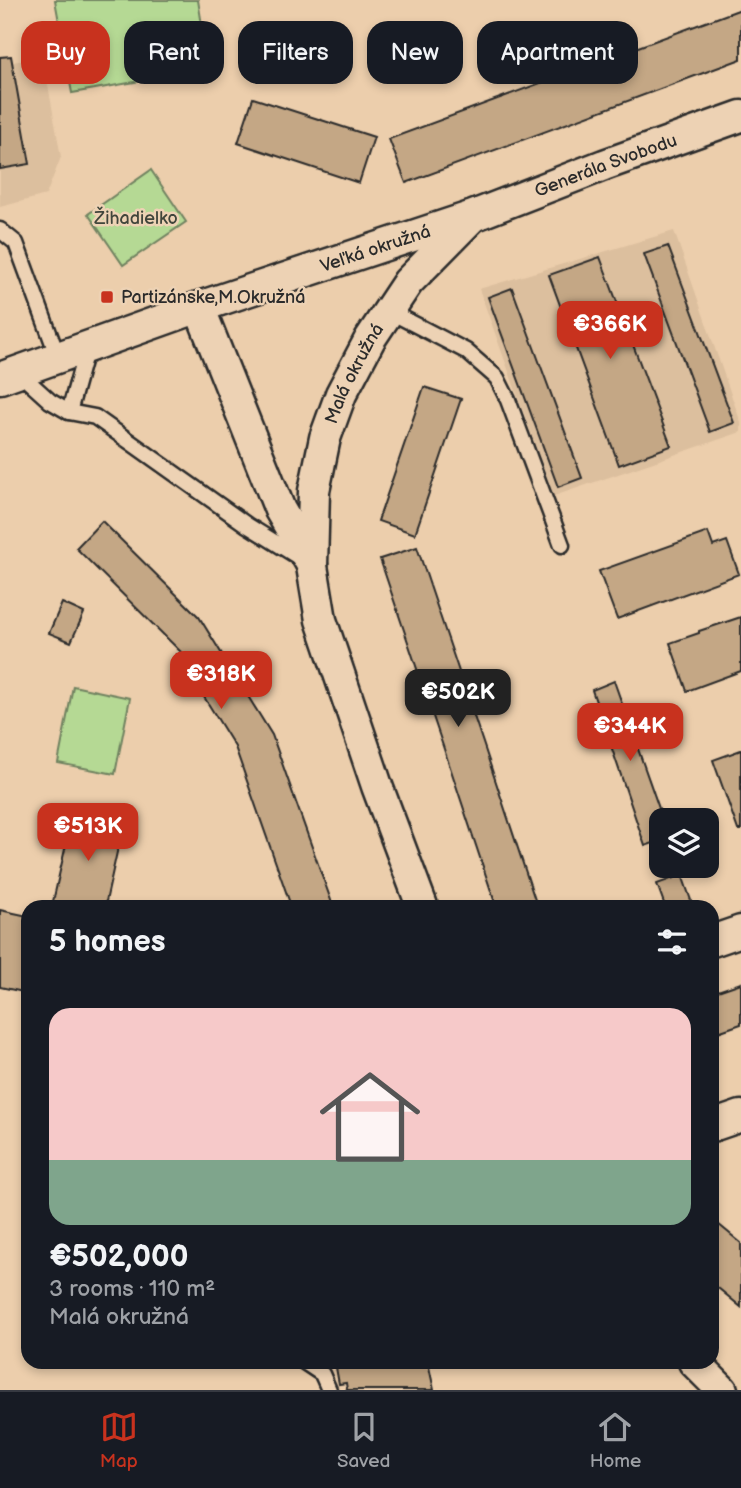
<!DOCTYPE html>
<html lang="en">
<head>
<meta charset="utf-8">
<style>
  :root { --surface:#171b24; --page:#20242c; --text:#f1f3f6; --muted:#9ea1a6; --line:#363941; --accent:#c8321e }
  body { margin:0; font-family:"Balsamiq Sans",sans-serif; background:var(--page); color:var(--text); height:100vh; display:flex; flex-direction:column; font-size:26px; white-space:nowrap }
  * { box-sizing:border-box; margin:0 }
  p { font-size:23px; color:var(--muted) }
  .icon { flex:none; width:38px; height:38px; fill:none; stroke:currentColor; stroke-width:2; stroke-linecap:round; stroke-linejoin:round }
  .map { position:relative; flex:1; overflow:hidden }
  .panel { position:absolute; left:21px; top:900px; width:698px; height:469px; display:flex; flex-direction:column; background:var(--surface); border-radius:21px; box-shadow:0 4px 10px #0003 }
  .panel>* { flex:none }
  .banner { position:absolute; left:21px; top:21px; width:700px; height:63px; display:flex; gap:14px }
  .tools { position:absolute; left:649px; top:808px; display:grid; gap:14px }
  .tools a { display:grid; place-items:center; width:70px; height:70px; border-radius:14px; background:var(--surface); box-shadow:0 4px 10px #0003; font-size:35px }
  .price { position:absolute; translate:-50% -60px; padding:0 16px; border-radius:14px; background:var(--accent); color:#fff; font-size:23px; line-height:46px; filter:drop-shadow(0 2px 4px #0008) }
  .price::after { content:''; position:absolute; left:50%; top:42px; width:21px; height:16px; margin-left:-10px; background:inherit; clip-path:polygon(0 0,100% 0,50% 100%) }
  .price.active { background:#222; color:#fff }
  ul { padding:0; list-style:none }
  li { display:grid; align-content:center; gap:14px; height:371px; padding:0 28px }
  li+li { border-top:2px solid var(--line) }
  li span { display:grid; place-items:center; height:217px; border-radius:21px; color:#555 }
  li>.icon { margin-inline-start:auto }
  span .icon { width:126px; height:126px; fill:#fffc; stroke-width:1 }
  li b { font-size:30px }
  h2 { display:flex; justify-content:space-between; align-items:center; height:84px; padding:0 28px; font-size:30px }
  .chip { padding:0 24px; border-radius:21px; background:var(--surface); box-shadow:0 4px 10px #0003; font-size:24px; line-height:63px }
  .chip.active { background:var(--accent); color:#fff }
  .tabs { display:flex; justify-content:space-around; align-items:center; height:98px; border-top:2px solid var(--line); background:var(--surface); font-size:19px; color:var(--muted) }
  .tabs a { display:grid; justify-items:center; gap:4px }
  .tabs .active { color:var(--accent) }
  .map>svg:first-child { display:block }
</style>
</head>
<body>
<div class="map">
<svg width="741" height="1390" viewBox="0 0 741 1390">
  <rect width="100%" height="100%" fill="#ecceac"/>
  <filter id="ink" filterUnits="userSpaceOnUse"><feTurbulence type="fractalNoise" baseFrequency=".0143" numOctaves="2"/><feDisplacementMap in="SourceGraphic" scale="14" xChannelSelector="R" yChannelSelector="G"/><feConvolveMatrix kernelMatrix="1 2 1 2 8 2 1 2 1" color-interpolation-filters="sRGB"/></filter>
  <g filter="url(#ink)">
    <!-- built -->
    <g fill="#dcbf9e">
      <path d="M 43,57 L 61,157 L 46,195 L 0,207 L 0,64 Z"/>
      <path d="M 674,231 L 741,423 L 741,432 L 554,496 L 479,289 Z"/>
    </g>
    <!-- green -->
    <g fill="#b5d994" stroke="#708260" stroke-width="2">
      <path d="M 55,0 L 198,0 L 209,69 L 72,93 Z"/>
      <path d="M 151,170 L 186,222 L 123,265 L 88,214 Z"/>
      <path d="M 73,686 L 130,698 L 115,774 L 58,763 Z"/>
    </g>
    <!-- building -->
    <g fill="#c4a785" stroke="#2b2b2b" stroke-width="2">
      <path d="M 741,9 L 741,59 L 406,183 L 389,139 Z"/>
      <path d="M 11,56 L 30,164 L 0,169 L 0,57 Z"/>
      <path d="M 253,98 L 374,137 L 359,183 L 238,143 Z"/>
      <path d="M 668,246 L 734,423 L 710,432 L 644,254 Z"/>
      <path d="M 600,257 L 671,446 L 619,465 L 549,275 Z"/>
      <path d="M 512,288 L 582,478 L 558,487 L 488,297 Z"/>
      <path d="M 424,387 L 461,399 L 415,534 L 378,521 Z"/>
      <path d="M 102,521 L 199,617 L 272,735 L 333,906 L 291,906 L 235,747 L 178,655 L 190,661 L 76,548 Z"/>
      <path d="M 708,532 L 713,546 L 727,541 L 739,574 L 617,619 L 599,571 Z"/>
      <path d="M 417,547 L 484,746 L 537,906 L 496,906 L 447,758 L 380,559 Z"/>
      <path d="M 62,603 L 84,613 L 71,642 L 49,633 Z"/>
      <path d="M 741,617 L 741,671 L 687,691 L 670,643 L 699,633 L 699,631 Z"/>
      <path d="M 614,681 L 662,817 L 662,840 L 645,846 L 592,690 Z"/>
      <path d="M 741,750 L 741,830 L 738,830 L 713,760 Z"/>
      <path d="M 73,814 L 123,825 L 105,906 L 52,906 Z"/>
      <path d="M 682,875 L 693,906 L 665,906 L 657,884 Z"/>
      <path d="M 0,910 L 28,916 L 28,993 L 0,987 Z"/>
      <path d="M 741,983 L 741,1024 L 712,1034 L 712,993 Z"/>
      <path d="M 712,1219 L 741,1243 L 741,1307 L 712,1283 Z"/>
      <path d="M 335,1362 L 428,1362 L 434,1390 L 347,1390 L 346,1383 L 339,1384 Z"/>
    </g>
    <g fill="none" stroke-linecap="round" stroke-linejoin="round">
      <!-- service casing -->
      <g stroke="#2b2b2b" stroke-width="19">
        <g id="service">
          <path d="M 0,230 L 16,243 L 58,357"/>
          <path d="M 389,311 L 466,351 L 497,378 L 508,400 L 562,545"/>
          <path d="M 18,372 L 50,401 L 69,412 L 95,417 L 247,525 L 300,558"/>
          <path d="M 69,412 L 87,347"/>
          <path d="M 304,1362 L 322,1374 L 329,1390"/>
        </g>
      </g>
      <!-- minor casing -->
      <g stroke="#2b2b2b" stroke-width="35">
        <g id="minor">
          <path d="M 199,307 L 280,510 L 312,565"/>
          <path id="s1" d="M 0,378 L 199,307 L 473,216 L 604,165 L 741,116"/>
          <path id="s2" d="M 422,906 L 377,786 L 321,620 L 312,566 L 314,491 L 325,438 L 341,394 L 370,339 L 408,282 L 470,219"/>
          <path d="M 712,941 L 741,931"/>
          <path d="M 712,1126 L 741,1116"/>
          <path d="M 694,1362 L 722,1390"/>
        </g>
      </g>
      <!-- service -->
      <use href="#service" stroke="#edd2b4" stroke-width="14"/>
      <!-- minor -->
      <use href="#minor" stroke="#edd2b4" stroke-width="30"/>
    </g>
  </g>
  <!-- markers -->
  <rect fill="#c8321e" stroke="#edd2b4" stroke-width="2.5" x="100" y="290" width="14" height="14" rx="3.5"/>
  <g text-anchor="middle" stroke-width="5" stroke-linejoin="round" paint-order="stroke">
    <!-- street labels -->
    <g font-size="18" fill="#2b2b2b" stroke="#edd2b4">
      <text dy="6" stroke="none"><textPath href="#s1" startOffset="642">Generála Svobodu</textPath></text>
      <text dy="6" stroke="none"><textPath href="#s1" startOffset="397">Veľká okružná</textPath></text>
      <text dy="6" stroke="none"><textPath href="#s2" startOffset="558">Malá okružná</textPath></text>
    </g>
    <!-- park labels -->
    <g font-size="18" fill="#40453b" stroke="#edd2b4">
      <text x="136" y="224">Žihadielko</text>
    </g>
    <!-- poi labels -->
    <g font-size="18" fill="#2b2b2b" stroke="#edd2b4" text-anchor="start">
      <text x="121" y="303">Partizánske,M.Okružná</text>
    </g>
  </g>
</svg>
<div class="tools">
<a><svg class="icon" aria-label="layers" viewBox="0 0 24 24"><path d="M12 4l9 5-9 5-9-5zM3 14l9 5 9-5"/></svg></a>
</div>
<b class="price" style="left:610px;top:361px">€366K</b>
<b class="price" style="left:221px;top:711px">€318K</b>
<b class="price active" style="left:458px;top:729px">€502K</b>
<b class="price" style="left:630px;top:763px">€344K</b>
<b class="price" style="left:88px;top:863px">€513K</b>
<div class="banner">
<a class="chip active">Buy</a>
<a class="chip">Rent</a>
<a class="chip">Filters</a>
<a class="chip">New</a>
<a class="chip">Apartment</a>
</div>
<section class="panel">
<h2>5 homes<svg class="icon" aria-label="filters" viewBox="0 0 24 24"><path d="M4 7h16M4 17h16"/><circle cx="9" cy="7" r="2"/><circle cx="15" cy="17" r="2"/></svg></h2>
<ul>
<li><span style="background:linear-gradient(#f6c9c9 70%,#7fa58c 0)"><svg class="icon" aria-label="home" viewBox="0 0 24 24"><path d="M3 11l9-7 9 7M6 9v11h12V9"/></svg></span><div><b>€502,000</b><p>3 rooms · 110 m²</p><p>Malá okružná</p></div></li>
</ul>
</section>
</div>
<nav class="tabs">
<a class="active"><svg class="icon" aria-label="map" viewBox="0 0 24 24"><path d="M3 6l6-2 6 2 6-2v14l-6 2-6-2-6 2zM9 4v14M15 6v14"/></svg>Map</a>
<a><svg class="icon" aria-label="saved" viewBox="0 0 24 24"><path d="M7 4h10v16l-5-4-5 4z"/></svg>Saved</a>
<a><svg class="icon" aria-label="home" viewBox="0 0 24 24"><path d="M3 11l9-7 9 7M6 9v11h12V9"/></svg>Home</a>
</nav>
</body>
</html>
